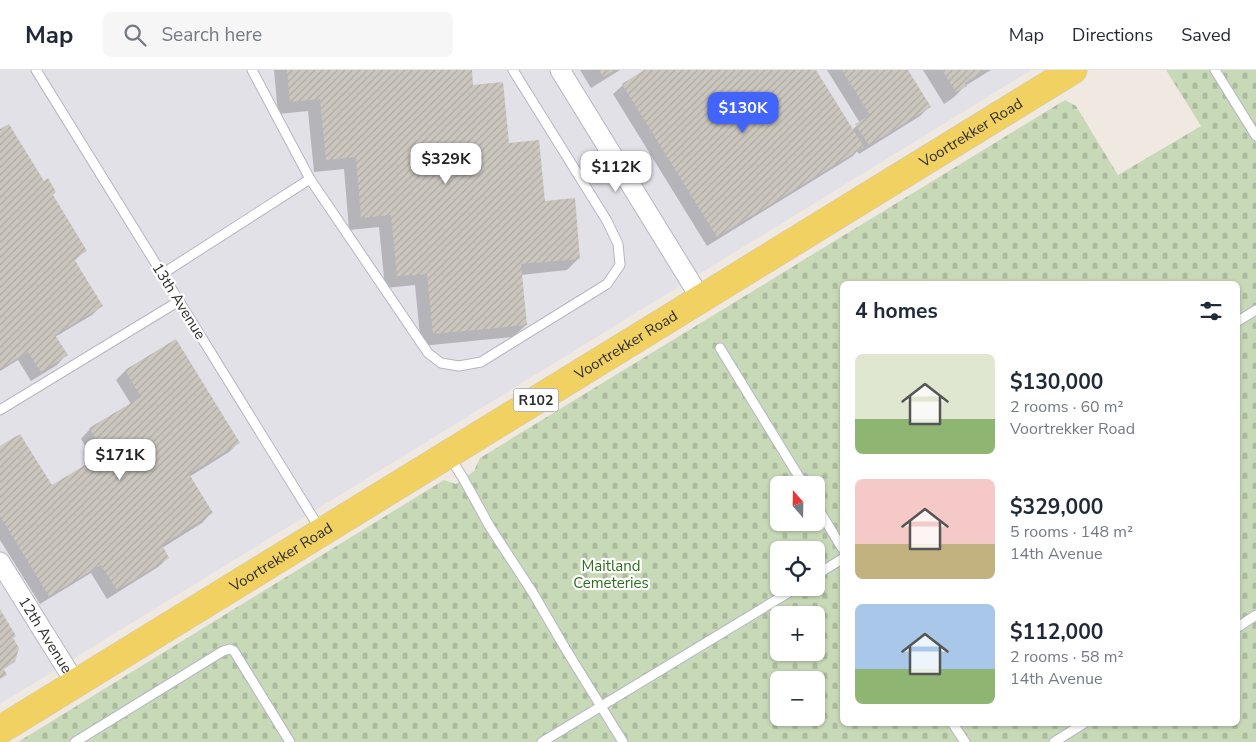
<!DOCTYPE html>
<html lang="en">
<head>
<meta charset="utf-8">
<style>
  :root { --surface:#fff; --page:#f6f6f7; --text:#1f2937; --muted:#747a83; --line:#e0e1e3; --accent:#4264fb }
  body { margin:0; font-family:"Nunito Sans",sans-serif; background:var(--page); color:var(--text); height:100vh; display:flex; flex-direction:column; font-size:19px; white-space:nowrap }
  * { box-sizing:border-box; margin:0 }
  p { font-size:16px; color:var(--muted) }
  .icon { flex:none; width:28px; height:28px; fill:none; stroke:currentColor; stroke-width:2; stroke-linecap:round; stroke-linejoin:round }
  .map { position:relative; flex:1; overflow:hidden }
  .side { position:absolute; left:840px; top:211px; width:400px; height:445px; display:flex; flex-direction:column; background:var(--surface); border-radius:8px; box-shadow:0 1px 4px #0004 }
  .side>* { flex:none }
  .needle { width:32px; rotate:340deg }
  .controls { position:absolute; left:770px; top:406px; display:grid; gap:10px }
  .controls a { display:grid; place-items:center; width:55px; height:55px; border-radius:8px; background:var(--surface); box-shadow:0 1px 4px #0004; font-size:25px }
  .price { position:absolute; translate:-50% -42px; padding:0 11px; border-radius:10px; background:#fff; color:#222; font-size:16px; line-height:32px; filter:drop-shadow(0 1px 2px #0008) }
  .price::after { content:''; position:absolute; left:50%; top:30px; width:15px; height:11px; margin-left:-8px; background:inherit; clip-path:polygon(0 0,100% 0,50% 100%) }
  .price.current { background:var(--accent); color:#fff }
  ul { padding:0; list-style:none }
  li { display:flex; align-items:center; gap:15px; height:125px; padding:0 15px }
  li span { display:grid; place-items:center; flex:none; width:140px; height:100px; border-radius:8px; color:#555 }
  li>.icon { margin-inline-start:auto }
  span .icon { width:60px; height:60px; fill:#fffc; stroke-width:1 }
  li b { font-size:21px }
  h2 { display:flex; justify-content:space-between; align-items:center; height:60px; padding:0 15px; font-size:21px }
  header { display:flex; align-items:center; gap:30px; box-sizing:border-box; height:70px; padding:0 25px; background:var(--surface); border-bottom:1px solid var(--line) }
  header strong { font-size:24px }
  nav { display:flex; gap:28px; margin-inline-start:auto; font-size:18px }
  .search { width:350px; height:45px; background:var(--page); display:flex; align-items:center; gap:12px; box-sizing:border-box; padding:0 18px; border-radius:8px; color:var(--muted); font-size:19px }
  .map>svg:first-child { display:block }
</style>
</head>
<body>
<header>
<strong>Map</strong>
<div class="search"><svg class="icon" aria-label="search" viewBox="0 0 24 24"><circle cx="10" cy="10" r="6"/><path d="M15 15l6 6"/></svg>Search here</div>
<nav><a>Map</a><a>Directions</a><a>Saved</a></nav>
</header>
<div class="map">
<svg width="1256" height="672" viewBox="0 0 1256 672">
  <defs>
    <pattern id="cemetery-stones" width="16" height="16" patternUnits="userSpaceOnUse" patternTransform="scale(1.25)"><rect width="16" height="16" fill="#c8d9b8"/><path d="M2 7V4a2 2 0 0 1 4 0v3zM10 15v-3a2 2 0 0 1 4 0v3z" fill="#acbb9e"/></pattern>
    <pattern id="building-hatch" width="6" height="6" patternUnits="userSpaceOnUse" patternTransform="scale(1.25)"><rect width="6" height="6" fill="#cbc7bf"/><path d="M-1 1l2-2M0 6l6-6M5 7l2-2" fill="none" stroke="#afaba4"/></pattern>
  </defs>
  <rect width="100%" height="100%" fill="#efe9e1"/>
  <!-- industrial -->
  <path fill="#e3e1e8" d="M 0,0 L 1031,0 L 0,634 Z"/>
  <!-- cemetery -->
  <path fill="url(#cemetery-stones)" fill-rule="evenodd" d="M 1166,0 L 1256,0 L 1256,672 L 18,672 L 444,410 L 456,414 L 474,401 L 480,388 L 1065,30 L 1076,36 L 1118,105 L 1201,56 ZM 842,214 L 1238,214 L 1238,654 L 842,654 ZM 779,415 L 816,415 L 816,452 L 779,452 ZM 779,480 L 816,480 L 816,518 L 779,518 ZM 779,545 L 816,545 L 816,582 L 779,582 ZM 779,610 L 816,610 L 816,648 L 779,648 Z"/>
  <!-- shadow -->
  <g fill="#0003">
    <path d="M 274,0 L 470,0 L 472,16 L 579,188 L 567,200 L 521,205 L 526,255 L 513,267 L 421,276 L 415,215 L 385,218 L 379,157 L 349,160 L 344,99 L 314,102 L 308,41 L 278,44 Z"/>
    <path d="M 580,0 L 620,0 L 591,18 Z"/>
    <path d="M 646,0 L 815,0 L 852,60 L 860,53 L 827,0 L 907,0 L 929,37 L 920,46 L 859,84 L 857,81 L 853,86 L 707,176 L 613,24 L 623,15 Z"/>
    <path d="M 923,0 L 991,0 L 965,16 L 953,28 L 944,34 Z"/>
    <path d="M 0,61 L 52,125 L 86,180 L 74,191 L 101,236 L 92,245 L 55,267 L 66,285 L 57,295 L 31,311 L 18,290 L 0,301 Z"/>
    <path d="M 175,270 L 238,373 L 229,382 L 189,407 L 211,443 L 202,453 L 162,478 L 168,488 L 158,497 L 107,529 L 91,503 L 40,534 L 0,470 L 0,378 L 52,417 L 95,391 L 81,369 L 90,359 L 131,334 L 116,310 L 125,301 Z"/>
  </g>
  <!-- building -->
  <g fill="url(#building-hatch)">
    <path d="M 287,0 L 472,0 L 473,15 L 503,12 L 509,73 L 539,70 L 545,131 L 575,128 L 580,189 L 521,194 L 527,255 L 433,264 L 427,204 L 397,206 L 391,145 L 361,148 L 356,87 L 326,90 L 320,29 L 290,32 Z"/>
    <path d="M 599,0 L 615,0 L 603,7 Z"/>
    <path d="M 644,0 L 816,0 L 864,77 L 717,167 L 622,14 Z"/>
    <path d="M 842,0 L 908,0 L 931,37 L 869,75 L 855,54 L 870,45 Z"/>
    <path d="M 942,0 L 985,0 L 965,13 L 967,16 L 956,22 Z"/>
    <path d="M 9,54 L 44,111 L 48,108 L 56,122 L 53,125 L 87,181 L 74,189 L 103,236 L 55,265 L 68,285 L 41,302 L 28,282 L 0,299 L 0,59 Z"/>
    <path d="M 176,269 L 240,373 L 189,404 L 213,443 L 162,475 L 169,488 L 117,520 L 101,495 L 49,526 L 0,446 L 0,376 L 20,364 L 52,415 L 105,383 L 89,358 L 141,327 L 125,300 Z"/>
    <path d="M 0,539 L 16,566 L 13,568 L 19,578 L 15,592 L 4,599 L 7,605 L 0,609 Z"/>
  </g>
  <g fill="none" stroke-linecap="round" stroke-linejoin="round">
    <!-- lane casing -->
    <g stroke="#b4b7c1" stroke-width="11">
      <g id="lane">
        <path d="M 36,0 L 320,459"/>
        <path d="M 252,0 L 310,109 L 428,283 L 441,293 L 459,296 L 481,292 L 607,214 L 620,195 L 618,174 L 607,151 L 513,0"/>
        <path d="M 1215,0 L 1256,66"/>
        <path d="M 162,204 L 310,109"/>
        <path d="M 1238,251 L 1256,240"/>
        <path d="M 720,278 L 804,415"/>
        <path d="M 0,340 L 179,231"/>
        <path d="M 449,386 L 463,408 L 490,457 L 533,523 L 565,578 L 623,672"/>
        <path d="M 816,435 L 842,478"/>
        <path d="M 816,505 L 842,489"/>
        <path d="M 1238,557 L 1256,545"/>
        <path d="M 953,654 L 965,672"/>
        <path d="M 75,672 L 223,581 L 230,579 L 234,581 L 290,672"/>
        <path d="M 542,672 L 796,518"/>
        <path d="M 1054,672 L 1083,654"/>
      </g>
    </g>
    <!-- street casing -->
    <g stroke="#b4b7c1" stroke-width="21">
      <g id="street">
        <path d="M 560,0 L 701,229"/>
        <path id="s1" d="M 0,492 L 76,614"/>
      </g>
    </g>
    <!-- primary casing -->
    <g stroke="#c9c9c9" stroke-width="29">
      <g id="primary">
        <path id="s2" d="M 0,660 L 1073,0"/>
      </g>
    </g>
    <!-- lane -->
    <use href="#lane" stroke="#fff" stroke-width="9"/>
    <!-- street -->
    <use href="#street" stroke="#fff" stroke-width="19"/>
    <!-- primary -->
    <use href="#primary" stroke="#f2d163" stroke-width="28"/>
  </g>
  <g text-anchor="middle" stroke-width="4.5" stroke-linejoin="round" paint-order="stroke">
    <!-- shield labels -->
    <rect fill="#fff" stroke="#6d6d6d" stroke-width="1" x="513.5" y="318.5" width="45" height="23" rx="4"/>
    <g font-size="14" font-weight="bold" fill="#2e2e2e">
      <text x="536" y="335">R102</text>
    </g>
    <!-- street labels -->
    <g font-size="15" fill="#2e2e2e" stroke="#fff">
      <text dy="5" stroke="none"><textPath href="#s2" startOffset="1140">Voortrekker Road</textPath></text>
      <text transform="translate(179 231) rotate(58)" y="5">13th Avenue</text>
      <text dy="5" stroke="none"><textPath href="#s2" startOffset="735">Voortrekker Road</textPath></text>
      <text dy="5" stroke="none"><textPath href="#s2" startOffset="330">Voortrekker Road</textPath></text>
      <text dy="5" stroke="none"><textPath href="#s1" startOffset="86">12th Avenue</textPath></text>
    </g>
    <!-- park labels -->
    <g font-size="15" fill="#2c6e1b" stroke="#fff">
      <text x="611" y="501">Maitland<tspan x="611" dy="17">Cemeteries</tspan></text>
    </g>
  </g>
</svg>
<div class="controls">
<a><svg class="needle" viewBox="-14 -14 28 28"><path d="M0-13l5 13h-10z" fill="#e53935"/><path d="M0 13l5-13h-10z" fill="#747a83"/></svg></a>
<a><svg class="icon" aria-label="locate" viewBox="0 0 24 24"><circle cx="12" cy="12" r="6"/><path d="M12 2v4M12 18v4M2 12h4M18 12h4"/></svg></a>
<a>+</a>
<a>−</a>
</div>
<b class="price current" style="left:743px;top:64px">$130K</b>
<b class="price" style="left:446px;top:115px">$329K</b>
<b class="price" style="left:616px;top:123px">$112K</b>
<b class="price" style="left:120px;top:411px">$171K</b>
<section class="side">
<h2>4 homes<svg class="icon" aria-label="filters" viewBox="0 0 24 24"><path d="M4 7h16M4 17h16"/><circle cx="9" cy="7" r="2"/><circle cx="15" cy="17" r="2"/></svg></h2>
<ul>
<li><span style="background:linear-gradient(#dfe7d0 65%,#8fb573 0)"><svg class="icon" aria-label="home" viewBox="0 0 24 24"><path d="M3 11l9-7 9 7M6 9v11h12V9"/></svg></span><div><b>$130,000</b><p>2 rooms · 60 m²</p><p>Voortrekker Road</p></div></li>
<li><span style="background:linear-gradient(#f6c9c9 65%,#c2b280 0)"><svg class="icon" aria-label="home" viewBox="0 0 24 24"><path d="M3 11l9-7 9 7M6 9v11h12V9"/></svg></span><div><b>$329,000</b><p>5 rooms · 148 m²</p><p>14th Avenue</p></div></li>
<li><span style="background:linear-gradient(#a9c7e8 65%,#8fb573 0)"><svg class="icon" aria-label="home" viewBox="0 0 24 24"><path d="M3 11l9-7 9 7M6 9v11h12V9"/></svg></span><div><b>$112,000</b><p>2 rooms · 58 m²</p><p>14th Avenue</p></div></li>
</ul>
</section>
</div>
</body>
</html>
